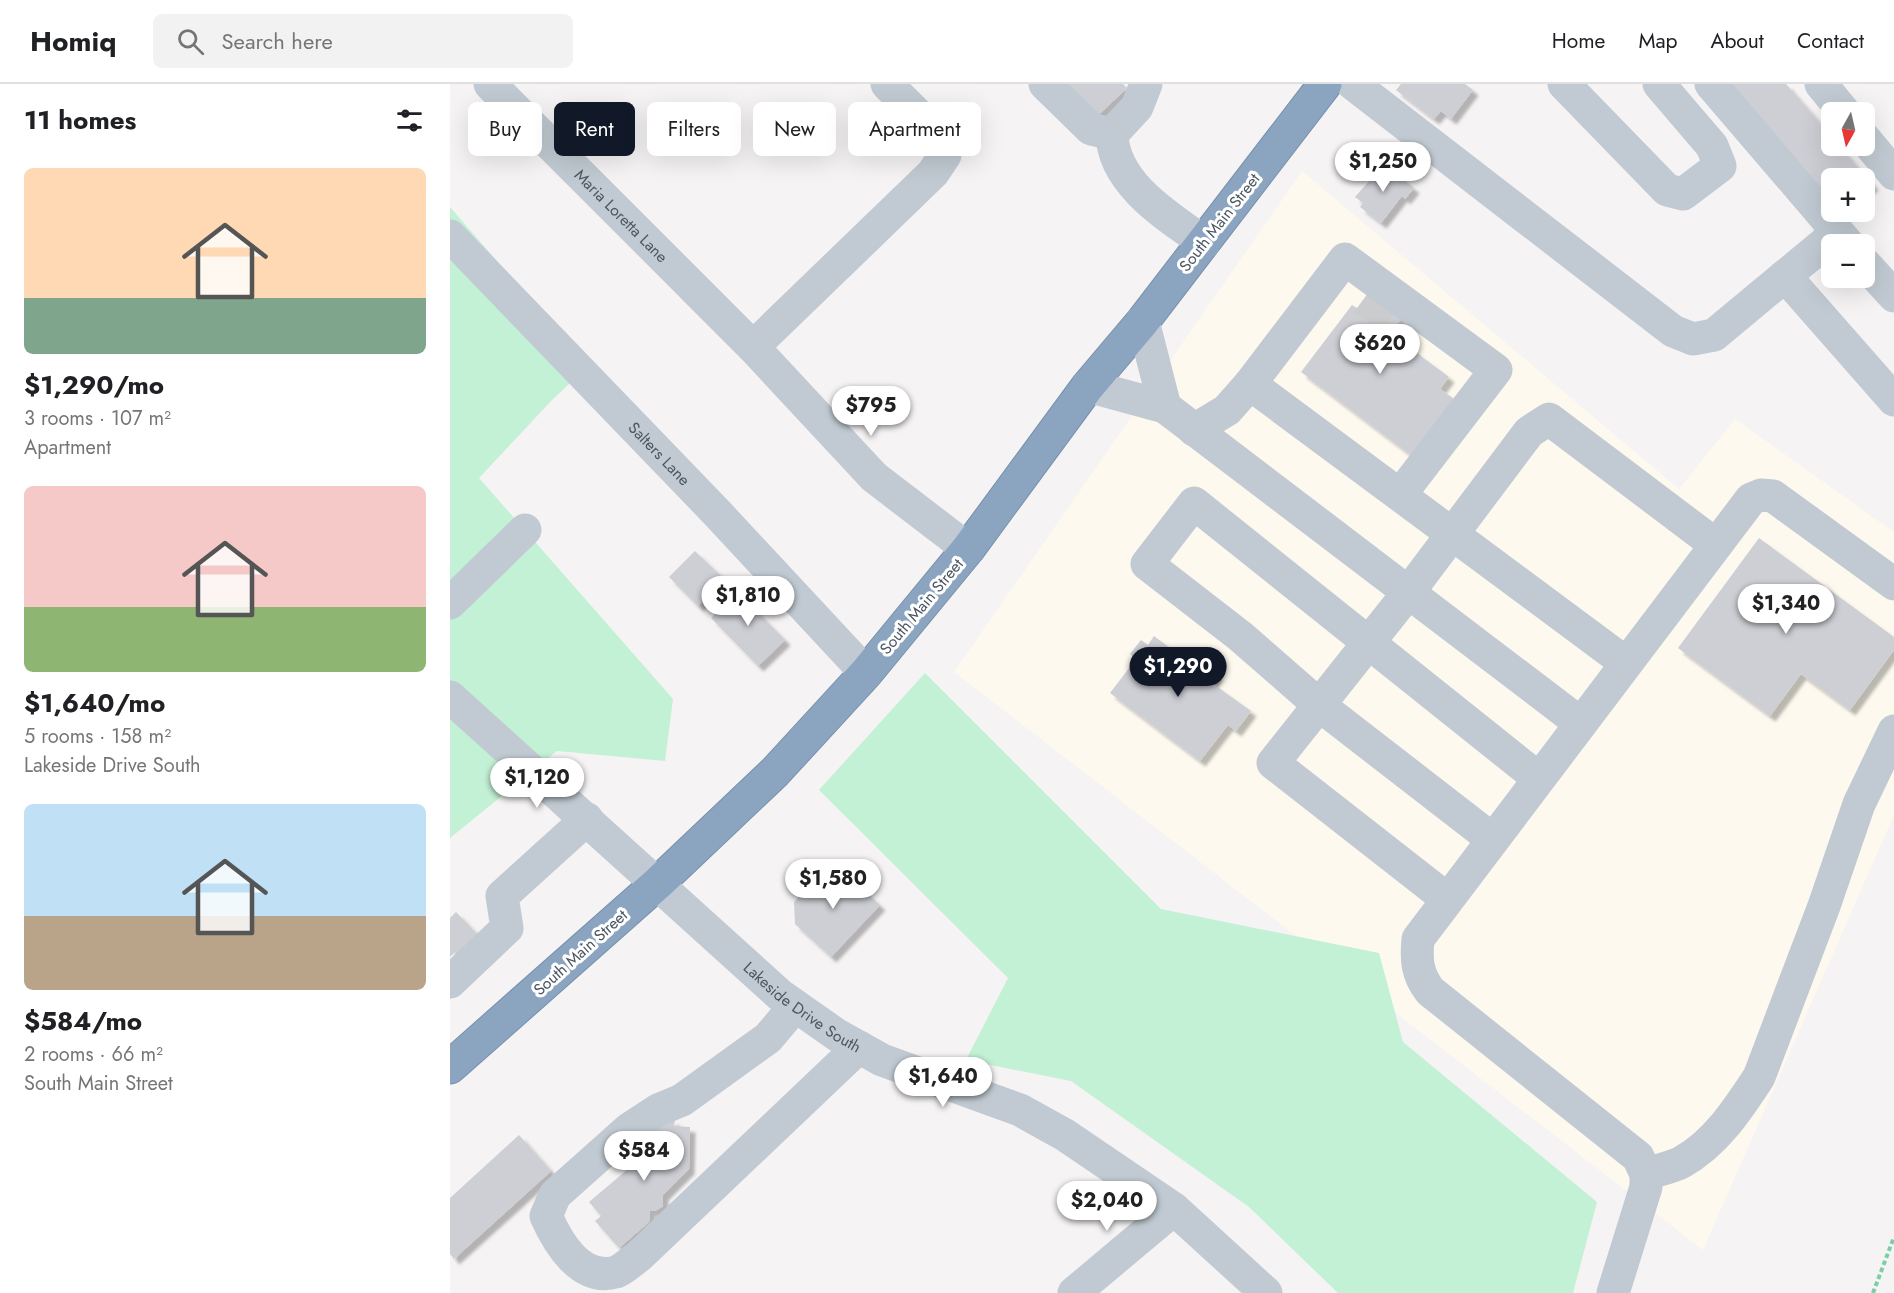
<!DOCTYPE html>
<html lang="en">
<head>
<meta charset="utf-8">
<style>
  :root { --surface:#fff; --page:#f2f2f2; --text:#202124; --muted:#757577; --line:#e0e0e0; --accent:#111827 }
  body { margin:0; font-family:Jost,sans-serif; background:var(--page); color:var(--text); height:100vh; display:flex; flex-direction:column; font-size:22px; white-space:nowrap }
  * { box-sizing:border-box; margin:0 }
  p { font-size:20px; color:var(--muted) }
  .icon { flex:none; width:33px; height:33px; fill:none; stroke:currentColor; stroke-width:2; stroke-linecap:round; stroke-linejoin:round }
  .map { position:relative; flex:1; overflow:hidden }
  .sheet { display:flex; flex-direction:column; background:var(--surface); width:450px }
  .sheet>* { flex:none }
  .hud { position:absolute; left:18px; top:18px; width:570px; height:54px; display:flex; gap:12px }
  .needle { width:39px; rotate:188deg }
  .controls { position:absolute; left:1371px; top:18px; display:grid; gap:12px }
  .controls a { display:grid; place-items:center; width:54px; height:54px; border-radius:9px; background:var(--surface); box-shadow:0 6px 24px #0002; font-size:30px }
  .price { position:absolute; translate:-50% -51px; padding:0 14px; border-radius:21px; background:#fff; color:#222; font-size:20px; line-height:39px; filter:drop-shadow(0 2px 3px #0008) }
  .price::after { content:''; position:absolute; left:50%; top:36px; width:18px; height:14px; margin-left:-9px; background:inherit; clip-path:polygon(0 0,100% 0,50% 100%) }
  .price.on { background:var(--accent); color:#fff }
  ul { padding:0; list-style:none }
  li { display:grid; align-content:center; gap:12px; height:318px; padding:0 24px }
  li span { display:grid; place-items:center; height:186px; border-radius:9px; color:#555 }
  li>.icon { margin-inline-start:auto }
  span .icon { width:108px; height:108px; fill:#fffc; stroke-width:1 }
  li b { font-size:26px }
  h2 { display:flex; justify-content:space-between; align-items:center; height:72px; padding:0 24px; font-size:26px }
  .pill { padding:0 21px; border-radius:9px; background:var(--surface); box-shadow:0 6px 24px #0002; font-size:21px; line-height:54px }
  .pill.on { background:var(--accent); color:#fff }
  header { display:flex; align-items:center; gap:36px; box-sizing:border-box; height:84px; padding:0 30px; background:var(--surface); border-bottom:2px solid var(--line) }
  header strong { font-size:28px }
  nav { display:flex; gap:33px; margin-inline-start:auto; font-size:21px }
  .search { width:420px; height:54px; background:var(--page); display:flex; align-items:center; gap:15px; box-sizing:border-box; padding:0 21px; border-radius:9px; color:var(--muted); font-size:22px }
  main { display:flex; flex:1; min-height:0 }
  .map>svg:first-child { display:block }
</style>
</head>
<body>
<header>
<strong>Homiq</strong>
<div class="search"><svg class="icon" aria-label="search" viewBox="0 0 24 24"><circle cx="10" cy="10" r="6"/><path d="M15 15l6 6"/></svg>Search here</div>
<nav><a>Home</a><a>Map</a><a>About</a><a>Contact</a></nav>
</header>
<main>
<section class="sheet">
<h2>11 homes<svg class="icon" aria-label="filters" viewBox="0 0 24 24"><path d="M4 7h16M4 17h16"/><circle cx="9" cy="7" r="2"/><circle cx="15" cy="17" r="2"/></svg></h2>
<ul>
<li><span style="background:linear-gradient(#ffd9b3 70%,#7fa58c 0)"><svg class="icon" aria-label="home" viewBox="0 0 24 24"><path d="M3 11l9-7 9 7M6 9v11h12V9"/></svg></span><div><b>$1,290/mo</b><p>3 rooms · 107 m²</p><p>Apartment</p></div></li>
<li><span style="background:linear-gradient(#f6c9c9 65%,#8fb573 0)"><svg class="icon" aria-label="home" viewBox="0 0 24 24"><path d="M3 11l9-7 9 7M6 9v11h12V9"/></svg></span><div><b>$1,640/mo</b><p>5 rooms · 158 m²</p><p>Lakeside Drive South</p></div></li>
<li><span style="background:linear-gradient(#bfe0f5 60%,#b9a48a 0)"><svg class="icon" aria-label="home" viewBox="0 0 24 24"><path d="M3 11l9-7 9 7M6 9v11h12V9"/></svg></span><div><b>$584/mo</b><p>2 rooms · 66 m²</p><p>South Main Street</p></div></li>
</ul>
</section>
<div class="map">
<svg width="1444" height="1209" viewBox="0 0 1444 1209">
  <defs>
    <filter id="shadow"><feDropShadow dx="5.5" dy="5.5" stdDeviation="1.5" flood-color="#0004"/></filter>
  </defs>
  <rect width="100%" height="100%" fill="#f5f3f3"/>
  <!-- commercial -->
  <path fill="#fdf9ef" d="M 852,87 L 1229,405 L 1285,335 L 1444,448 L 1444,731 L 1253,1166 L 504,588 Z"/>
  <!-- green -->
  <g fill="#c3f1d5">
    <path d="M 0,123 L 138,282 L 102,316 L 29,394 L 223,615 L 215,677 L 107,667 L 0,754 Z"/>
    <path d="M 475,589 L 711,825 L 929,869 L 953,958 L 1147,1118 L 1123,1209 L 888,1209 L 799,1123 L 621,997 L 516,976 L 558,894 L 369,706 Z"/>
  </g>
  <!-- building -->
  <g fill="#cdcfd5" filter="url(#shadow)">
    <path d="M 614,0 L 673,0 L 677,4 L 646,33 Z"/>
    <path d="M 951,0 L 1015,0 L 1023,6 L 1001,35 L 991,27 L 984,35 L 946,6 Z"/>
    <path d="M 1268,0 L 1336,0 L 1382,53 L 1382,62 L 1389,62 L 1423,101 L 1414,109 L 1414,94 L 1382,94 L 1382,128 L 1392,128 L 1383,135 Z"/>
    <path d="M 934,80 L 964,104 L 955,115 L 952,112 L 931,139 L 910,123 L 913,119 L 905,113 Z"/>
    <path d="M 919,208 L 953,233 L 940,249 L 999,293 L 990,305 L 1004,315 L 961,371 L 851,288 L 902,221 L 907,224 Z"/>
    <path d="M 1309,454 L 1444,553 L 1444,566 L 1400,626 L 1351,590 L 1320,632 L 1228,564 Z"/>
    <path d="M 245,467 L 275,496 L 248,522 L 219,493 Z"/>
    <path d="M 287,508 L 294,515 L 302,508 L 313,519 L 305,526 L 335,556 L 308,582 L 261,534 Z"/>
    <path d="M 704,552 L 745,583 L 749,577 L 767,591 L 762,599 L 801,627 L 786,647 L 778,641 L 750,677 L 660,609 L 686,575 L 680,570 L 691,556 L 698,561 Z"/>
    <path d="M 371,788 L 393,788 L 430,821 L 381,873 L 345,840 L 344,818 Z"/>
    <path d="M 6,828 L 29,852 L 8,871 L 5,868 L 0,873 L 0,834 Z"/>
    <path d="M 225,1036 L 224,1042 L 240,1043 L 239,1085 L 213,1111 L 213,1122 L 205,1127 L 200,1127 L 199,1138 L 169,1164 L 145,1137 L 151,1132 L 139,1118 L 178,1085 L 179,1072 L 192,1072 L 193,1041 Z"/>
    <path d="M 69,1051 L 101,1087 L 4,1175 L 0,1170 L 0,1114 Z"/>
  </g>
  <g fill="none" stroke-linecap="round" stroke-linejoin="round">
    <!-- minor-tunnel -->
    <path stroke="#caccce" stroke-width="33" stroke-dasharray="33 16" stroke-linecap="butt" d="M 914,215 L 948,239"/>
    <!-- highway casing -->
    <g stroke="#7690ad" stroke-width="35">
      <path id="highway" d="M 0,983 L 208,799 L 325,688 L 416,589 L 518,465 L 638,302 L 693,237 L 875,0"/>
    </g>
    <!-- path -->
    <path stroke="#7ad0a6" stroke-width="4" stroke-dasharray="4.5 3" stroke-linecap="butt" d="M 1423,1209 L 1444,1153"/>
    <!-- minor -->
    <g stroke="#c1cad2" stroke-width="33">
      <path id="s1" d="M 40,0 L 303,263 L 424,393 L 518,465"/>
      <path d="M 595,0 L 641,45 L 662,50"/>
      <path d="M 696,0 L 687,23 L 662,50 C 663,99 717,132 754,158"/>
      <path d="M 903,0 L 1223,247 L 1243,255 L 1264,251 L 1335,192 L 1444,316"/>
      <path d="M 1114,0 L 1217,106 L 1233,110 L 1270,82 L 1262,62 L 1209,0"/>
      <path d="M 1261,0 L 1398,160"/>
      <path d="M 1371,0 L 1394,28"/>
      <path d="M 1414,54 L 1444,90"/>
      <path id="s2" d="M 0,152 L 268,430 L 416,589"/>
      <path d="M 1414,179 L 1444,212"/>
      <path d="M 1335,192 L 1387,149"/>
      <path d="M 693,237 L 715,323"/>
      <path d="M 303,263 L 483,89 L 495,71 L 484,47 L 437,0"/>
      <path d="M 638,302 L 715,323 L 1130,639"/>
      <path d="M 744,346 L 777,326 L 800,300"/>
      <path d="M 950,411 L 1046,286 L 895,175 L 800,300 L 1176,579"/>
      <path d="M 0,519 L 75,446"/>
      <path id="s3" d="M 0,613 L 330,911 L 387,951 L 432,976 L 570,1026 L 615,1051 L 724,1125 L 816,1209"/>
      <path d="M 1042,755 L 869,621 L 790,552 L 697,480 L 744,419 L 1088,694"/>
      <path d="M 997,815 L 823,679 L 958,509 L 1079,348 L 1099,335 L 1266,461"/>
      <path d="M 0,898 L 57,844 L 52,812 L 137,735"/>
      <path d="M 345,922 L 318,954 L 232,1016 L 208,1026 L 179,1045 L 105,1111 L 96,1132 C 108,1159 131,1198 166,1188 C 174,1185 182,1177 189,1172 L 409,963"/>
      <path d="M 1196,1090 C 1207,1086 1221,1084 1232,1078 C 1266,1059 1288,1025 1309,993 L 1374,822 L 1409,720 L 1444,647"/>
      <path d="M 624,1209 L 724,1125"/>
      <path d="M 1163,1209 L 1196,1103 L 1196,1090 L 1188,1073 L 980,907 C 967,890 966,876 968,855 L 1301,415 L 1311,411 L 1323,412 L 1444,500"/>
    </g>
    <!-- highway -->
    <use href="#highway" stroke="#8ba5c1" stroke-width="33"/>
  </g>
  <g text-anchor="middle" stroke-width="6" stroke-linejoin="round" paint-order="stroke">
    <!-- street labels -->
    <g font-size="16" fill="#4a5661" stroke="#fff">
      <text dy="6" stroke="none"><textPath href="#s1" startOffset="186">Maria Loretta Lane</textPath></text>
      <text transform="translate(769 138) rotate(-52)" y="6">South Main Street</text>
      <text dy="6" stroke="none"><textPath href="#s2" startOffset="302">Salters Lane</textPath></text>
      <text transform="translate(471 522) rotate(-50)" y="6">South Main Street</text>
      <text transform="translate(130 868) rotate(-42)" y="6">South Main Street</text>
      <text dy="6" stroke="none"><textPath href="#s3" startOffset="470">Lakeside Drive South</textPath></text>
    </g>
  </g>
</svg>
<div class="controls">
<a><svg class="needle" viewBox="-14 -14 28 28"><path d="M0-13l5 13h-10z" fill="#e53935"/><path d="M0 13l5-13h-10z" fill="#757577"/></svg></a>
<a>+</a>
<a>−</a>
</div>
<b class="price" style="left:933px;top:109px">$1,250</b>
<b class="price" style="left:930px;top:291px">$620</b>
<b class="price" style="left:421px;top:353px">$795</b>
<b class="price" style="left:298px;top:543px">$1,810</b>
<b class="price" style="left:1336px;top:551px">$1,340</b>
<b class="price on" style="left:728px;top:614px">$1,290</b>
<b class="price" style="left:87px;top:725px">$1,120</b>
<b class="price" style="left:383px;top:826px">$1,580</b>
<b class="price" style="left:493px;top:1024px">$1,640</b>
<b class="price" style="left:194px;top:1098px">$584</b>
<b class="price" style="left:657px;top:1148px">$2,040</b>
<div class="hud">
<a class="pill">Buy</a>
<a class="pill on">Rent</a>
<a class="pill">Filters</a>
<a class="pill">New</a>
<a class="pill">Apartment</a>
</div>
</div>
</main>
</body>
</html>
